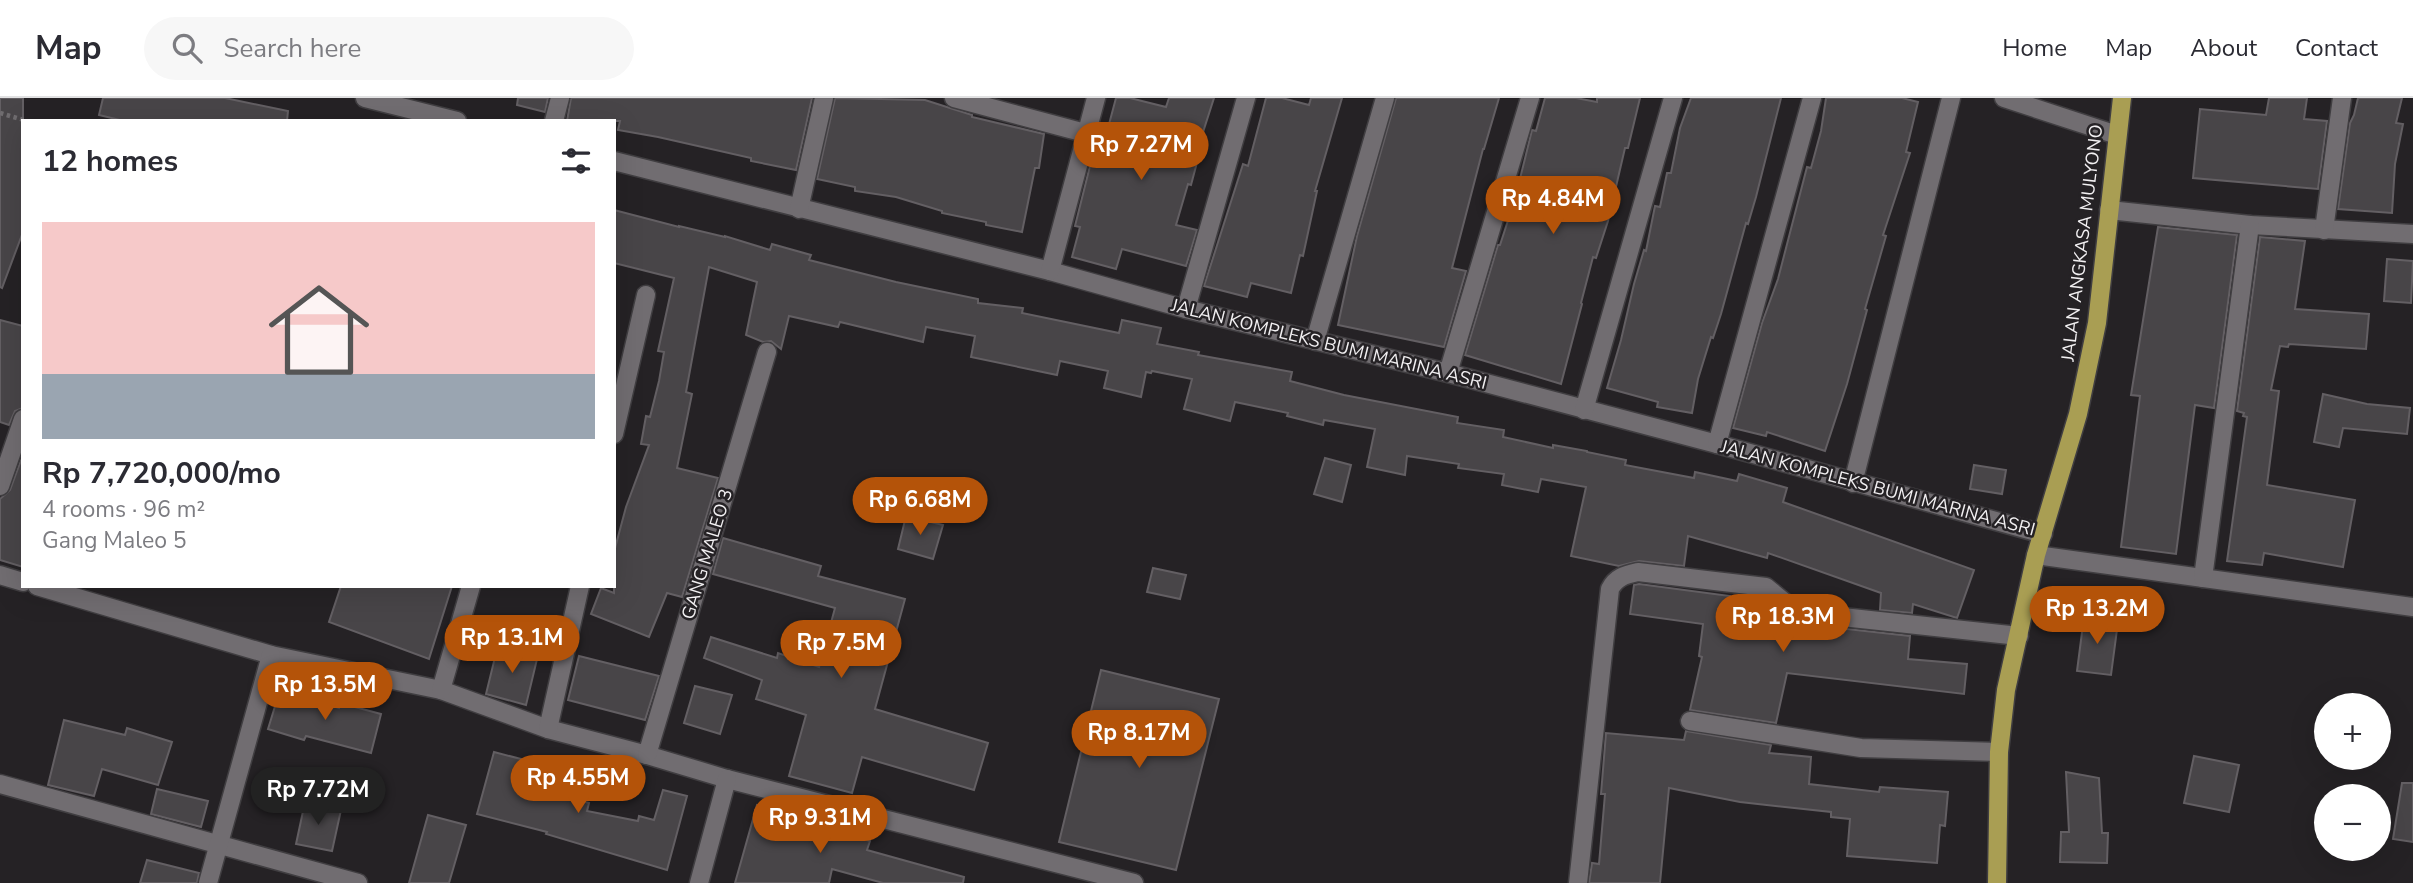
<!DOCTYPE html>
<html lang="en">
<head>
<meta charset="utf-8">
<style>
  :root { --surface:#fff; --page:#f7f7f7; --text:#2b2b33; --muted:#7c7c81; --line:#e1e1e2; --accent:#b45309 }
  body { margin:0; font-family:"Nunito Sans",sans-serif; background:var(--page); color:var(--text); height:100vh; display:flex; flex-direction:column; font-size:26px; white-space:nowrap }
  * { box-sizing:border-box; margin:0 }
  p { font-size:23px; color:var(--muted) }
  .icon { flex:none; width:38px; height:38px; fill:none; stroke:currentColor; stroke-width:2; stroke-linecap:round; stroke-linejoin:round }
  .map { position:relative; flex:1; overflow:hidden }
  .side { position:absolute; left:21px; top:21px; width:595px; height:469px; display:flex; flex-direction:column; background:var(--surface); border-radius:0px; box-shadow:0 7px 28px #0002 }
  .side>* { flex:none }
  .buttons { position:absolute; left:2314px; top:595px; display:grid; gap:14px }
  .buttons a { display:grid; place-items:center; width:77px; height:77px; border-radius:50%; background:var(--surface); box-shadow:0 7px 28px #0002; font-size:35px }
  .price { position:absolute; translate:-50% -60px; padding:0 16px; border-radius:24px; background:var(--accent); color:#fff; font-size:23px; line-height:46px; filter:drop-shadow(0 2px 4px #0008) }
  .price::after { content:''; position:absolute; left:50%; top:42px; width:21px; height:16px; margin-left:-10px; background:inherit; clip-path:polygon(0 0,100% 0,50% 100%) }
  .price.on { background:#222; color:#fff }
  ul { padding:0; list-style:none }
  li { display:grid; align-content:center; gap:14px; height:371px; padding:0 21px }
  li+li { border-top:2px solid var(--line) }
  li span { display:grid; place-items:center; height:217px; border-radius:0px; color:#555 }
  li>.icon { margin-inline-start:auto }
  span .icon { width:126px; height:126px; fill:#fffc; stroke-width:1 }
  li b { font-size:30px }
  h2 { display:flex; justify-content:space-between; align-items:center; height:84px; padding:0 21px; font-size:30px }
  header { display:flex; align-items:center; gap:42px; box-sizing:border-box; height:98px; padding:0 35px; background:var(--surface); border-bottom:2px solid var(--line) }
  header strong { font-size:33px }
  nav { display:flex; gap:38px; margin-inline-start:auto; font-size:24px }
  .search { width:490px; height:63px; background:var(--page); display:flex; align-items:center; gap:18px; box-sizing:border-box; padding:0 24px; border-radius:38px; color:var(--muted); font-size:26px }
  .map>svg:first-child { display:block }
</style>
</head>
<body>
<header>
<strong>Map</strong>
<div class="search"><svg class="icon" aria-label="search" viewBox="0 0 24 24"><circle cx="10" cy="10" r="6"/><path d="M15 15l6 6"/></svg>Search here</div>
<nav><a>Home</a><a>Map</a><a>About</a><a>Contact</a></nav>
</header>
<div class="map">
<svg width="2413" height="785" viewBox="0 0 2413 785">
  <rect width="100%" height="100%" fill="#252225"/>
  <!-- building -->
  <g fill="#484548" stroke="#635f63" stroke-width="2">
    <path d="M 0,0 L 23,0 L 23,134 L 2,190 L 0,189 Z"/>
    <path d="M 103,0 L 225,0 L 288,13 L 287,23 L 124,23 L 99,17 Z"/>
    <path d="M 518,0 L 548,0 L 545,14 L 517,7 Z"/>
    <path d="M 571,0 L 812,0 L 796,72 L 751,63 L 751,60 L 658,39 L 618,32 L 620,23 L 567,23 Z"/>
    <path d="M 835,0 L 925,2 L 972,17 L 972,19 L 1044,36 L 1039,70 L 1035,70 L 1022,134 L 986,127 L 986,124 L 942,115 L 942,113 L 896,99 L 855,93 L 855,89 L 817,81 Z"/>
    <path d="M 1116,0 L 1130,0 L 1166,9 L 1169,0 L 1214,0 L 1196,56 L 1199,57 L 1191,87 L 1188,86 L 1176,127 L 1197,132 L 1186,168 L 1122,151 L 1116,171 L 1072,159 L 1080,129 L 1075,128 L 1100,28 L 1108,30 Z"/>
    <path d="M 1266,0 L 1282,0 L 1309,7 L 1311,0 L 1342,0 L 1315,93 L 1317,93 L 1303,158 L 1300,157 L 1291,195 L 1251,185 L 1247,199 L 1204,188 L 1243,66 L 1248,68 Z"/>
    <path d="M 1396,0 L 1499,0 L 1484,51 L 1483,51 L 1452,170 L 1466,173 L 1444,249 L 1338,227 L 1357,138 Z"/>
    <path d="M 1545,0 L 1576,0 L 1597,4 L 1597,0 L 1640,0 L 1628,50 L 1625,50 L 1608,123 L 1596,160 L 1593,159 L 1581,205 L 1582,206 L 1561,286 L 1465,257 L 1498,147 L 1500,147 L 1515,101 L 1532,32 L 1536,33 Z"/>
    <path d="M 1691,0 L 1781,0 L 1756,99 L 1748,126 L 1746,125 L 1721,216 L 1713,240 L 1711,239 L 1698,281 L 1692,315 L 1657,309 L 1658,304 L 1607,290 L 1621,242 L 1634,186 L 1644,152 L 1646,153 L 1655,108 L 1660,109 L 1667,75 L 1671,75 L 1680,30 Z"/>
    <path d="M 1826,0 L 1902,0 L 1918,4 L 1906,54 L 1910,55 L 1883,137 L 1886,138 L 1865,211 L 1867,212 L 1847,286 L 1825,353 L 1767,334 L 1766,338 L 1733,330 L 1762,225 L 1778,181 L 1807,69 L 1811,70 L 1821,33 Z"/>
    <path d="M 2269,0 L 2307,0 L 2304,21 L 2327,23 L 2318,91 L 2193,80 L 2200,11 L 2266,17 Z"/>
    <path d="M 2358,0 L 2402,0 L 2396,25 L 2403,26 L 2395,66 L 2392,115 L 2338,111 L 2350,25 L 2354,17 Z"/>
    <path d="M 614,112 L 679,129 L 679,128 L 725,139 L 725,138 L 770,152 L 772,146 L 811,157 L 809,162 L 896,184 L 978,201 L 978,205 L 1023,210 L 1022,215 L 1119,235 L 1122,222 L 1161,230 L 1157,246 L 1199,254 L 1198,257 L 1292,274 L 1290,283 L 1344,297 L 1458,319 L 1457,325 L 1504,332 L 1503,339 L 1553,350 L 1553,347 L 1587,353 L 1587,354 L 1626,362 L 1625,367 L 1694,380 L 1695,374 L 1737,383 L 1739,376 L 1787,390 L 1783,404 L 1974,472 L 1957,520 L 1913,506 L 1912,515 L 1880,512 L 1881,495 L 1768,455 L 1767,460 L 1688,438 L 1684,468 L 1639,463 L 1619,468 L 1571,458 L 1586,389 L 1541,381 L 1538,394 L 1502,387 L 1504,376 L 1458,370 L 1459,366 L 1407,358 L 1405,377 L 1367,369 L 1375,331 L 1324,322 L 1323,327 L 1287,318 L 1288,315 L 1235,304 L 1230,323 L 1184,311 L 1192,281 L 1152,273 L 1151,275 L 1146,274 L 1141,299 L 1104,290 L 1108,273 L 1060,263 L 1057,277 L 971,259 L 975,238 L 926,229 L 923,244 L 840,224 L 838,229 L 789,218 L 781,251 L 771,243 L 763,244 L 746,237 L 757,184 L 709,169 L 686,294 L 692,296 L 677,370 L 718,380 L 682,499 L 667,495 L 649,539 L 591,516 L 601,490 L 614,495 L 614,454 L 626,409 L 649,347 L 641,346 L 646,318 L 650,319 L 659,283 L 664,254 L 658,253 L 674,180 L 614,165 Z"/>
    <path d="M 2158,129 L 2237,137 L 2214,310 L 2195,307 L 2176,456 L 2121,449 L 2140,298 L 2131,297 Z"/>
    <path d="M 2260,139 L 2305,143 L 2295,211 L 2369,216 L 2366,251 L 2289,246 L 2288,249 L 2280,248 L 2271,292 L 2279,293 L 2267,387 L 2355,402 L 2343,469 L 2264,455 L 2262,467 L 2227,463 L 2247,319 L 2243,318 L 2244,315 L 2237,313 Z"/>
    <path d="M 2387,161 L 2413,163 L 2411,205 L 2384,203 Z"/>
    <path d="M 0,222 L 23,228 L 23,310 L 15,313 L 9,327 L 0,324 Z"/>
    <path d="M 2323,296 L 2367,306 L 2410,310 L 2407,336 L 2343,330 L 2339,349 L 2314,344 Z"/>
    <path d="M 23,357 L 23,469 L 0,462 L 0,401 L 10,392 Z"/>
    <path d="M 1325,360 L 1351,367 L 1342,404 L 1314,396 Z"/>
    <path d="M 1974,367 L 2006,372 L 2002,396 L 1970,391 Z"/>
    <path d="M 906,418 L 943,427 L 933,461 L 898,451 Z"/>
    <path d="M 723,440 L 821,468 L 818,478 L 905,501 L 875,611 L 988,645 L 974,692 L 862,659 L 852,695 L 789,678 L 806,617 L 756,601 L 762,582 L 704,560 L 711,539 L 777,560 L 778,555 L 819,569 L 835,510 L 713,476 Z"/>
    <path d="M 1153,470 L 1186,477 L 1180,501 L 1147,494 Z"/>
    <path d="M 1639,486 L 1730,498 L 1729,504 L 1759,509 L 1758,515 L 1802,526 L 1910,538 L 1908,561 L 1967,566 L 1964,596 L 1787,575 L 1776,625 L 1690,612 L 1702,559 L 1699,558 L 1703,526 L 1630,516 L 1634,487 Z"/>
    <path d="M 341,488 L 452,488 L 429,561 L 329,524 Z"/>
    <path d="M 2084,519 L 2118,524 L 2111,577 L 2077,573 Z"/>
    <path d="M 498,547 L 538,557 L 526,607 L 486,596 Z"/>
    <path d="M 579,558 L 659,578 L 645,622 L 568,602 Z"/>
    <path d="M 1101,572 L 1219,601 L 1176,772 L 1059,744 Z"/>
    <path d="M 695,588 L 732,597 L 720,636 L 684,625 Z"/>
    <path d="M 280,592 L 339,610 L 340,605 L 381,616 L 371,655 L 306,638 L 304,642 L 268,631 Z"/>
    <path d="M 64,622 L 125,637 L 127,630 L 172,644 L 158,687 L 102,671 L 94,698 L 48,687 Z"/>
    <path d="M 1686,633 L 1771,647 L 1769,655 L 1811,659 L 1809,686 L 1879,694 L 1880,689 L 1948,694 L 1945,728 L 1940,727 L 1937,765 L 1847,758 L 1850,721 L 1831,719 L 1831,714 L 1740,704 L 1669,690 L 1660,785 L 1589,785 L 1592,765 L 1599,766 L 1605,696 L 1601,696 L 1606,635 L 1684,642 Z"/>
    <path d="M 494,654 L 540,666 L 534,689 L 589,705 L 587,713 L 638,723 L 639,718 L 654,722 L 663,692 L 687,698 L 667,772 L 546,736 L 547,734 L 477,716 Z"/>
    <path d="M 2194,658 L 2239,667 L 2229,714 L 2184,705 Z"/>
    <path d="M 2066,674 L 2099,680 L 2102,735 L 2108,735 L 2107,765 L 2060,764 L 2061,734 L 2069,734 Z"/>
    <path d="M 2402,685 L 2413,685 L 2413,744 L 2393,741 Z"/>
    <path d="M 157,691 L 208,703 L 201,729 L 151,716 Z"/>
    <path d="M 305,704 L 341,712 L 332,753 L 296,746 Z"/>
    <path d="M 757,707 L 791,717 L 791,719 L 843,732 L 842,735 L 870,743 L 867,752 L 964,779 L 963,785 L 883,785 L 832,771 L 829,785 L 735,785 Z"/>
    <path d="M 428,717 L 466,727 L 449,785 L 409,785 Z"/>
    <path d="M 147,762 L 199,775 L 197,785 L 140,785 Z"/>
  </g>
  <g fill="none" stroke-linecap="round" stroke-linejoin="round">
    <!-- minor casing -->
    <g stroke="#403e41" stroke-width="21">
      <g id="minor">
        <path d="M 365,0 L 457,23"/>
        <path d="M 954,0 L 1085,35"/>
        <path d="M 2004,0 L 2117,37"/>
        <path d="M 554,23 L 560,0"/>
        <path d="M 614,63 L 1050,173 L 1186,211 L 1448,275 L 1717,346 L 2043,436"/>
        <path d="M 799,111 L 824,0"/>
        <path d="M 2109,112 L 2250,127 L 2413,136"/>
        <path d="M 2324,132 L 2342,0"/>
        <path d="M 1050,173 L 1096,0"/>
        <path d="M 1186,211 L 1246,0"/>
        <path d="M 1315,243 L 1385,0"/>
        <path d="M 1448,275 L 1530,0"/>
        <path d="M 1584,312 L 1673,0"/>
        <path d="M 614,336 L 646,197"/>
        <path d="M 1717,346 L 1812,0"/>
        <path d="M 1853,385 L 1951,0"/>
        <path d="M 0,388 L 23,321"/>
        <path d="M 2036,457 L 2413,509"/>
        <path d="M 0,477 L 23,484"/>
        <path d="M 2203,480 L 2250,127"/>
        <path d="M 37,488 L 271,557 L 441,592 L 548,631 L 647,657 L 727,681 L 1134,785"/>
        <path d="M 441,592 L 471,488"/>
        <path d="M 1690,623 L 1861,650 L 1999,654"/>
        <path d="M 548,631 L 580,488"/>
        <path d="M 647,657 L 767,254"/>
        <path d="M 0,686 L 358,785"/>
        <path d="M 208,785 L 271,557"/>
        <path d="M 699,785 L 727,681"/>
        <path d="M 1578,785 L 1610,491 C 1616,479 1625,477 1638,474 L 1766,489 L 1794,512 L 1805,515 L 2019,538"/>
      </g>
    </g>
    <!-- major casing -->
    <g stroke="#403e41" stroke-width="21">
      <path id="major" d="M 1997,785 L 1999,654 L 2006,592 L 2036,457 L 2078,316 L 2097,225 L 2122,0"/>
    </g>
    <!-- path -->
    <path stroke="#6f6c6f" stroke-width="4.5" stroke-dasharray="3.5 3.5" stroke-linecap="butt" d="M 0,15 L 27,23"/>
    <!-- minor -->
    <use href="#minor" stroke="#716d71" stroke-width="18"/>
    <!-- major -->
    <use href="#major" stroke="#a99e53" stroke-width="18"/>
  </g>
  <g text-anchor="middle" stroke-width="5" stroke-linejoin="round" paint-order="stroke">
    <!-- street labels -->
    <g font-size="18" fill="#f2f0f2" stroke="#252225">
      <text transform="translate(2082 145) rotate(-83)" y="6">JALAN ANGKASA MULYONO</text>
      <text transform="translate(1329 246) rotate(14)" y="6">JALAN KOMPLEKS BUMI MARINA ASRI</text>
      <text transform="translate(1878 390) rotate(15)" y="6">JALAN KOMPLEKS BUMI MARINA ASRI</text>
      <text transform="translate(707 456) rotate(-73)" y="6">GANG MALEO 3</text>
    </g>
  </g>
</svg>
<div class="buttons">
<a>+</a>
<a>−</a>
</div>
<b class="price" style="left:1141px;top:84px">Rp 7.27M</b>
<b class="price" style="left:1553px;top:138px">Rp 4.84M</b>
<b class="price" style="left:920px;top:439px">Rp 6.68M</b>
<b class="price" style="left:2097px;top:548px">Rp 13.2M</b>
<b class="price" style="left:1783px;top:556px">Rp 18.3M</b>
<b class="price" style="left:512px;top:577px">Rp 13.1M</b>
<b class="price" style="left:841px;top:582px">Rp 7.5M</b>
<b class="price" style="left:325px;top:624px">Rp 13.5M</b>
<b class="price" style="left:1139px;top:672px">Rp 8.17M</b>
<b class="price" style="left:578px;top:717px">Rp 4.55M</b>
<b class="price on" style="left:318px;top:729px">Rp 7.72M</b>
<b class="price" style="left:820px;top:757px">Rp 9.31M</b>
<section class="side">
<h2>12 homes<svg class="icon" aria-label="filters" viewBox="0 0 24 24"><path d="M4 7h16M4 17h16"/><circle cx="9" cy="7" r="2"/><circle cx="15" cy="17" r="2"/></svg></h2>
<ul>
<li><span style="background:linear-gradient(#f6c9c9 70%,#9aa5b1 0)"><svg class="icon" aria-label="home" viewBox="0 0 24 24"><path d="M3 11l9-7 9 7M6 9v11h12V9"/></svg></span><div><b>Rp 7,720,000/mo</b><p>4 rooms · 96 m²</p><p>Gang Maleo 5</p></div></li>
</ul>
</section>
</div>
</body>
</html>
